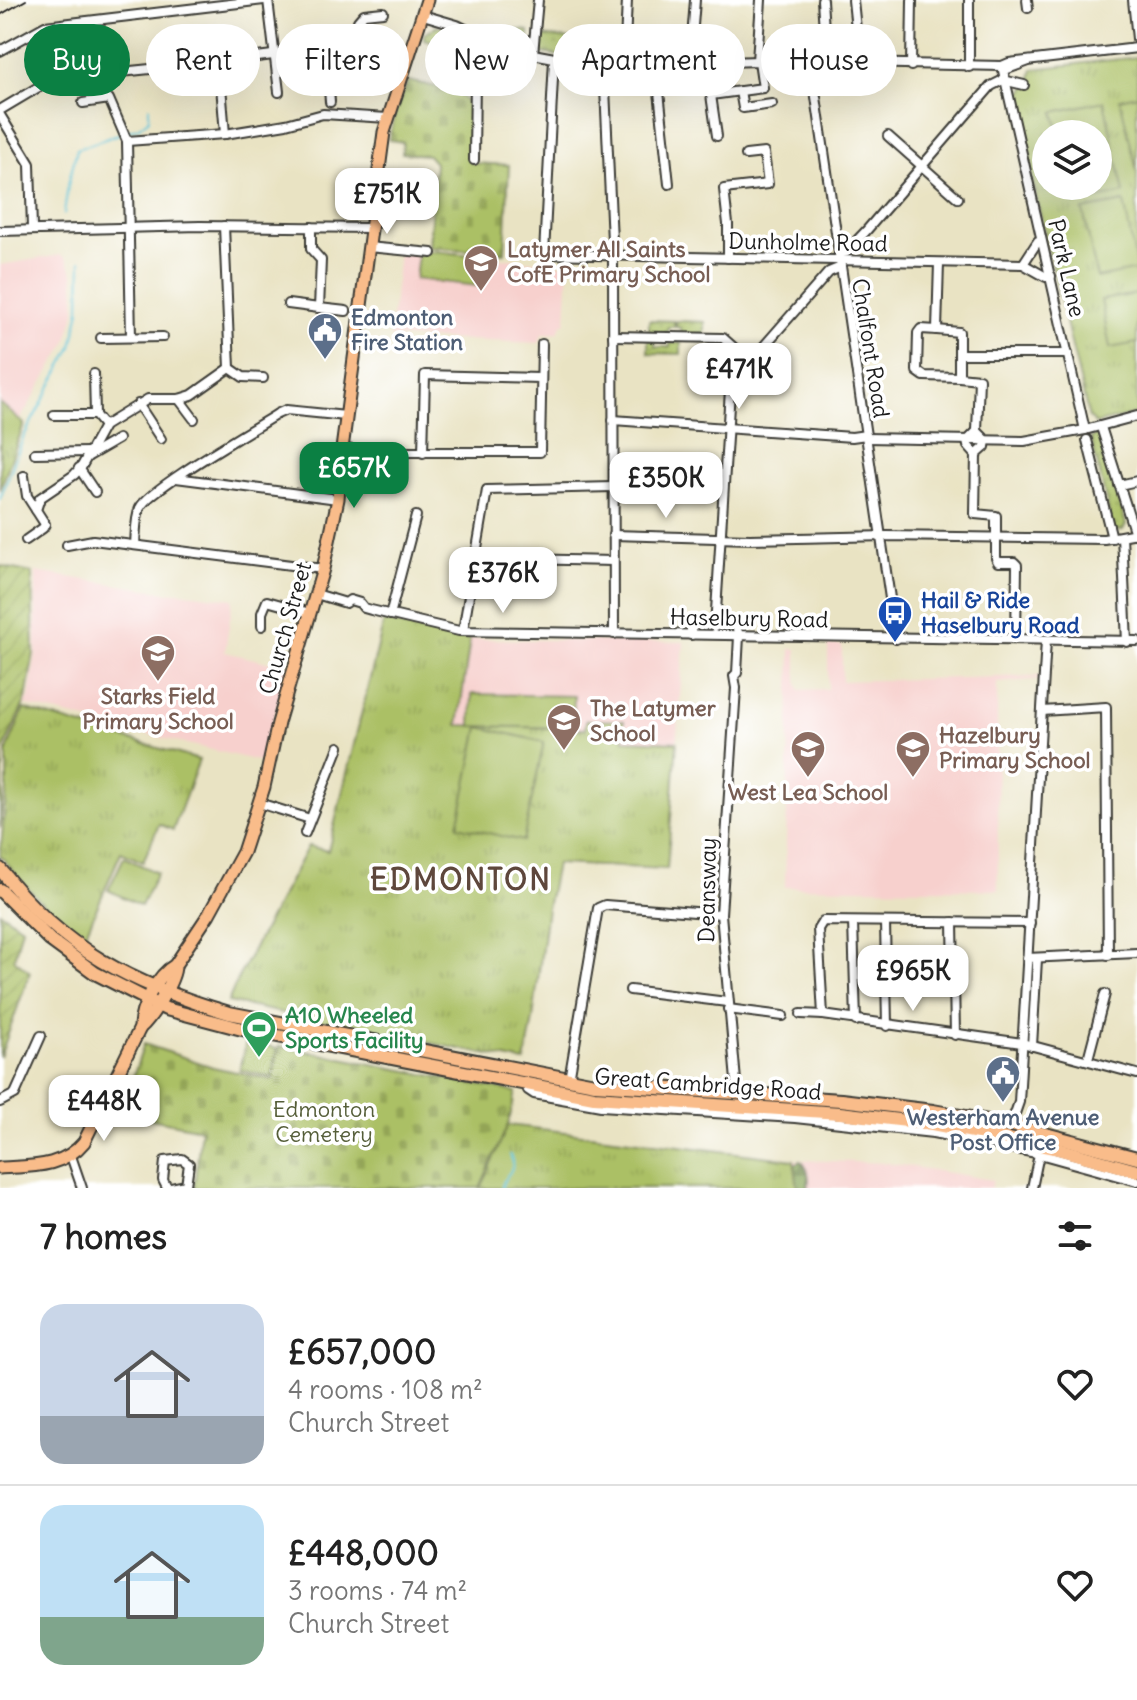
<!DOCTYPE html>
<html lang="en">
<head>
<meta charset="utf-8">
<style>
  :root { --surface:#fff; --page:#f2f2f2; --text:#222; --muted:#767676; --line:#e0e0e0; --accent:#0b8043 }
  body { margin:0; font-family:Delius,sans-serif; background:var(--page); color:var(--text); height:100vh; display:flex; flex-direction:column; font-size:30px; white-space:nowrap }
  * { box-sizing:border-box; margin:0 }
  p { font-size:26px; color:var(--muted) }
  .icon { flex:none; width:44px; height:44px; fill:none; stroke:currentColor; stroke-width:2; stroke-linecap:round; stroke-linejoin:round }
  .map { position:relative; height:1188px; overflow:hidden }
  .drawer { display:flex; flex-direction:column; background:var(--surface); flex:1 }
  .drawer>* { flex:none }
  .guide { position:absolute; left:24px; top:24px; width:1090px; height:72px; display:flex; gap:16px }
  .tools { position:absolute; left:1032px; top:120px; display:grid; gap:16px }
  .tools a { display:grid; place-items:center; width:80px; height:80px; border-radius:50%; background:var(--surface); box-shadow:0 8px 32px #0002; font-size:40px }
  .price { position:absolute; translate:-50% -68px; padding:0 18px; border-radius:16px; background:#fff; color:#222; font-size:26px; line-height:52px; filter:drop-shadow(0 2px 4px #0008) }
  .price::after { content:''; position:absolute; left:50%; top:48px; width:24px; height:18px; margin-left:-12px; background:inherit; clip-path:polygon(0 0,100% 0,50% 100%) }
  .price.current { background:var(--accent); color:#fff }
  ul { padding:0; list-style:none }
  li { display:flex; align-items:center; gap:24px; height:200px; padding:0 40px }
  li+li { border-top:2px solid var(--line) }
  li span { display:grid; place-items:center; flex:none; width:224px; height:160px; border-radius:24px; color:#555 }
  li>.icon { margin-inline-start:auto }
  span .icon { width:96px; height:96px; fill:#fffc; stroke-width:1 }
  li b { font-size:34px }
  h2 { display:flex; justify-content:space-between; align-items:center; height:96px; padding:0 40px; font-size:34px }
  .chip { padding:0 28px; border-radius:36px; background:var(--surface); box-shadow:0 8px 32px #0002; font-size:28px; line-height:72px }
  .chip.current { background:var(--accent); color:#fff }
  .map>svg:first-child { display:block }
</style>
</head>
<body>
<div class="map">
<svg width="1137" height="1188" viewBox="0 0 1137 1188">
  <defs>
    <pattern id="grass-dots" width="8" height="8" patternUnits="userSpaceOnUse" patternTransform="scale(2)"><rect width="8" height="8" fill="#abc065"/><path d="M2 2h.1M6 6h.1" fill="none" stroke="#93a457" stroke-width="1.8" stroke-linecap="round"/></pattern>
    <pattern id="forest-firs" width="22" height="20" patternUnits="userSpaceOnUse" patternTransform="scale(2)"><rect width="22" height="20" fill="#88a65a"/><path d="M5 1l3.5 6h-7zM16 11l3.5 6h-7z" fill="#6e864a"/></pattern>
    <pattern id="cemetery-stones" width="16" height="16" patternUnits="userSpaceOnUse" patternTransform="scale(2)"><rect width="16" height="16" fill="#abc065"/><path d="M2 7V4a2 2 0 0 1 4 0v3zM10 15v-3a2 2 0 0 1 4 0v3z" fill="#93a457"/></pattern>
    <pattern id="park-tufts" width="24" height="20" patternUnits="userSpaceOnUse" patternTransform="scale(2)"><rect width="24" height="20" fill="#abc065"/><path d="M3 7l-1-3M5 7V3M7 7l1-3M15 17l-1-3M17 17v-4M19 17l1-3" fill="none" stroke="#93a457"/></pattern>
    <pattern id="garden-furrows" width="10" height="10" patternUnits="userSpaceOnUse" patternTransform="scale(2)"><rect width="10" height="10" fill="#abc065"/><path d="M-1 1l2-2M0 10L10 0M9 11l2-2" fill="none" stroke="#93a457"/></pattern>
  </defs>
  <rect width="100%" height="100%" fill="#fff"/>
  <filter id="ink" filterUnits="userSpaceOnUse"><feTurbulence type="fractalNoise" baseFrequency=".0125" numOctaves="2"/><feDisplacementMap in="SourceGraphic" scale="16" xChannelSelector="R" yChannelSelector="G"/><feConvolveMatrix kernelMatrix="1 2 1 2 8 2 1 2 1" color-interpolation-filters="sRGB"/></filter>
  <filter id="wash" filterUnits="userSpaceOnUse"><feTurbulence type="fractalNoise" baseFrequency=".006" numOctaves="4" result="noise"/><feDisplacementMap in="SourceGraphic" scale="32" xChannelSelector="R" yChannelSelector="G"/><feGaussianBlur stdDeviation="1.8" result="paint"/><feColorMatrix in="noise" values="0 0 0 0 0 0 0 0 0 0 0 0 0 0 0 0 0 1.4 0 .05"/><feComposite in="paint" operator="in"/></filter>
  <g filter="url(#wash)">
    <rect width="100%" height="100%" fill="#e9e3c3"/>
    <!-- built -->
    <g fill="#f7d0cd">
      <path d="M 433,251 L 569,265 L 566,321 L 560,327 L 558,333 L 542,334 L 539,343 L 390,337 L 399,252 Z"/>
      <path d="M 61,255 L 66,258 L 73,273 L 76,310 L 66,344 L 13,431 L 0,422 L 0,265 Z"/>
      <path d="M 36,572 L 170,593 L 179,592 L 233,599 L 225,652 L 288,667 L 262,762 L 25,705 L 29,698 L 36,653 Z"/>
      <path d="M 470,639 L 684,642 L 667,869 L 556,863 L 458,725 Z"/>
      <path d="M 828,645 L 842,645 L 842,681 L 1040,676 L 1040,679 L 997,683 L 998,890 L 785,887 L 791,649 L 797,649 L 797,681 L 800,690 L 828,689 Z"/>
      <path d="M 794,1160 L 888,1163 L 993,1180 L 991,1188 L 798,1188 Z"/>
    </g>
    <!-- grass -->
    <g fill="url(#grass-dots)" stroke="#646e40" stroke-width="2">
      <path d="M 437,26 L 459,28 L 452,47 L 424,39 L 424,34 Z"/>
      <path d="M 499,29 L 529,31 L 529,45 L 524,48 L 497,41 Z"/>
      <path d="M 539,36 L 592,41 L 592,62 L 537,52 Z"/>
      <path d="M 649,320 L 674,321 L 674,327 L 668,327 L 668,332 L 649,334 Z"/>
      <path d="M 676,321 L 705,322 L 705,335 L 681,333 L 681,328 L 676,327 Z"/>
      <path d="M 648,339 L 655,342 L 655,347 L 670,347 L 670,343 L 681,343 L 681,354 L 648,353 Z"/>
      <path d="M 1098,434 L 1126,524 L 1123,530 L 1114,531 L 1113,529 L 1091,438 Z"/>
    </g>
    <!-- forest -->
    <path fill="url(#forest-firs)" stroke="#52613b" stroke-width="2" d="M 801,1161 C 808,1168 811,1179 807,1188 L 794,1188 L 793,1165 Z"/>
    <!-- cemetery -->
    <g fill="url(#cemetery-stones)" stroke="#646e40" stroke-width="2">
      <path d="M 408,81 L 456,91 L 472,107 L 471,163 L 509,165 L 505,253 L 429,247 L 435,163 L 428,155 L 402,153 L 403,142 L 389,140 L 396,109 Z"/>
      <path d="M 144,1044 L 213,1067 L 273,1080 L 279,1046 L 516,1092 L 508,1125 L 480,1188 L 194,1188 L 201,1129 L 112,1111 L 131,1083 Z"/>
    </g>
    <!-- park -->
    <g fill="url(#park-tufts)" stroke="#646e40" stroke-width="2" fill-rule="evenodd">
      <path d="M 1137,57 L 1137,414 L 1095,424 L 1089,418 L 1030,172 L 1017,99 L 1030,83 L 1033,69 ZM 1046,134 L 1098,134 L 1098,186 L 1046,186 Z"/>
      <path d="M 0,403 L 24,424 L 0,490 Z"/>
      <path d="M 384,621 L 448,637 L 470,639 L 458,725 L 585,729 L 586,720 L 624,721 L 624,740 L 677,742 L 667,869 L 556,864 L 547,908 L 533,1019 L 525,1062 L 228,1002 L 239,976 L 308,846 L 328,851 Z"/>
      <path d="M 24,709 L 199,760 L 173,830 L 159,824 L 143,862 L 121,852 L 83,940 C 51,914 25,887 0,855 L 7,789 L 7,750 Z"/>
      <path d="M 508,1125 L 794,1160 L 798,1188 L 480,1188 Z"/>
    </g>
    <!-- garden -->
    <g fill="url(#garden-furrows)" stroke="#646e40" stroke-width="2">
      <path d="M 0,566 L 32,573 L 34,653 L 26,699 L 3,751 L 3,798 L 0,828 Z"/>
      <path d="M 0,912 L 22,927 L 14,959 L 30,972 L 0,1057 Z"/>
    </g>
    <!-- pitch -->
    <g fill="#abc065" stroke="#646e40" stroke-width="2">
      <path d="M 1137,95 L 1137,171 L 1120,99 Z"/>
      <path d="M 1104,101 L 1124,193 L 1074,204 L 1070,186 L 1098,186 L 1098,134 L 1059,134 L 1054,112 Z"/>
      <path d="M 1124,202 L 1137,270 L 1097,278 L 1083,210 Z"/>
      <path d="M 433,251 L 481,256 L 478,286 L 415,279 L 418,254 Z"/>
      <path d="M 1137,294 L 1137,343 L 1110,348 L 1101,300 Z"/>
      <path d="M 472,694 L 574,696 L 573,728 L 471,726 Z"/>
      <path d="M 479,727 L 544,742 L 523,841 L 458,826 Z"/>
      <path d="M 124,857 L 157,873 L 141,906 L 108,890 Z"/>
      <path d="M 246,1041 L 277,1048 L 272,1077 L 240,1070 Z"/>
    </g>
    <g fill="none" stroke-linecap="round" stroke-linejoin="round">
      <!-- stream -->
      <g stroke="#5bc3d8" stroke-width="2">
        <path d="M 125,132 L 138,128 L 149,119 L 149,107"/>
        <path d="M 64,214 L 68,185 L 77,149 L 119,134"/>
        <path d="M 0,499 L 24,436 L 72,347 L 80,310 L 81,261"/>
        <path d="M 502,1188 C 501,1175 519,1173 510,1155"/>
      </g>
    </g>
  </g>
  <g filter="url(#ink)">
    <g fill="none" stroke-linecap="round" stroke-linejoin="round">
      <!-- minor casing -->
      <g stroke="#3b3a35" stroke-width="12">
        <g id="minor">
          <path d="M 268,0 L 279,92"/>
          <path d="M 853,0 L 857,39 L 856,65"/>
          <path d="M 969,0 L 969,67"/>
          <path d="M 1027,0 L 1028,8"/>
          <path d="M 1133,0 L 1137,39"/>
          <path d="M 423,15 L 457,25 L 486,39 L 533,54 L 597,66 L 759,61 L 1002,66 L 1005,70 L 1029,61"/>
          <path d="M 357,44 L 358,21 L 364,14 L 383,12"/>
          <path d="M 326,49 L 330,102"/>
          <path d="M 0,51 L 45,26 L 264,0"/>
          <path d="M 533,54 L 538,0"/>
          <path d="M 554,59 L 544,254 L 1023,264 L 1046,277 L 1051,276"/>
          <path d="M 757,61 L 761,0"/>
          <path d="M 219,62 L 225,134"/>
          <path d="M 710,63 L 711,95 L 717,136"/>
          <path d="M 811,63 L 896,639"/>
          <path d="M 822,63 L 824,30 L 822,0"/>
          <path d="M 656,64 L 669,184"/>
          <path d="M 690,64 L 695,0"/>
          <path d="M 624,65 L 627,0"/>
          <path d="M 604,66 L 613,263 L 614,634"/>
          <path d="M 911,66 L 912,0"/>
          <path d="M 1002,66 L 1085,430"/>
          <path d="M 1002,66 L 1009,63 L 1137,48"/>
          <path d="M 740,91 L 743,108 L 772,104"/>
          <path d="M 711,95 L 763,88 L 759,61"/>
          <path d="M 83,103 L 109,99 L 127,141 L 225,134 L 286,124 L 323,114 L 388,118"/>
          <path d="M 0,110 L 52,79 L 219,62 L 372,42 L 411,50"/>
          <path d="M 0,115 L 30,164 L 32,228"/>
          <path d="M 888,136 L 958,198"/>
          <path d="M 127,141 L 131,337"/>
          <path d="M 474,160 L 475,77 L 486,39"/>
          <path d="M 224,226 L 230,368 L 243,377 L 263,378"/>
          <path d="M 311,227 L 311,249 L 321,260 L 319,308 L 346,311"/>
          <path d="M 0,231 L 200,226 L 371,228"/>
          <path d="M 368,247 L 432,253"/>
          <path d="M 839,254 L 846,252 L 866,231 L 991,86 L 1003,80 L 1024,85"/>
          <path d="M 728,258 L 728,224 L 724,189 L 768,184 L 764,153 L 746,155"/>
          <path d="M 1023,264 L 1038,241 L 1041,240"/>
          <path d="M 288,304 L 319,308"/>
          <path d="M 937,330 L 959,332 L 959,377 L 924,376 L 917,371 L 918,333 L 921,329 Z"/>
          <path d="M 937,330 L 939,263"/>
          <path d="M 613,336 L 723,338 L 750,362"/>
          <path d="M 101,338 L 163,337"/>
          <path d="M 959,354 L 1068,354"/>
          <path d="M 94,374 L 95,415 L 104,426"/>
          <path d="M 959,377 L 979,379 L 977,431"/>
          <path d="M 179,399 L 194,419"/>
          <path d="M 138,404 L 161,439"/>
          <path d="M 54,415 L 95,415"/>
          <path d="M 613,420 L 852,437 L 866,435"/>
          <path d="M 1101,427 L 1135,534"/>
          <path d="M 977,431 L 986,440 L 985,447 L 976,455 L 968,446 L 967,441 Z"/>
          <path d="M 867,438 L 1024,441 L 1085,430 L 1137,416"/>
          <path d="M 1087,440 L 1112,538"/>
          <path d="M 342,449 L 384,452 L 540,452 L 542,344"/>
          <path d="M 35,453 L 88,452"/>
          <path d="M 423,453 L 425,375 L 540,378"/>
          <path d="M 976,455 L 975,514 L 996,516 L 996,558 L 998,562 L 1014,562 L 1017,565 L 1016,639"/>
          <path d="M 87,457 L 118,439"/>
          <path d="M 79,468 L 95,492"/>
          <path d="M 24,476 L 27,496 L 36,510"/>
          <path d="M 176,478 L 338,499"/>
          <path d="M 1119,485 L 1137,481"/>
          <path d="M 613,535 L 750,539 L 887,536 L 1104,539 L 1137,533"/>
          <path d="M 1122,536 L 1127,642"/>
          <path d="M 26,540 L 43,528 L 45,524 L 36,510 L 40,498 L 74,475 L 82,466 L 104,426 L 148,399 L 179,399 L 192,395 L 230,368"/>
          <path d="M 67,545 L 93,540 L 323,569"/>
          <path d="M 135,545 C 136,533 135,519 140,508 C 148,489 254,429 277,414 L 286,410 L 346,416"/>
          <path d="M 475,558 L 613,561"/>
          <path d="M 316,594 L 346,603 L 350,600 L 360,603 L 364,608 L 371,610 L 459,631 L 1137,641"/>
          <path d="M 390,615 L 416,516"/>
          <path d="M 262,626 L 262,613 L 267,601 L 310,613"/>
          <path d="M 715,627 L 730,390 L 750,362 L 829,272 L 841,267"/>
          <path d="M 463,631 L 487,490 L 613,487"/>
          <path d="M 691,635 L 691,627 L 694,625 L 736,625 L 739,636 L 737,673 L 734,676 L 736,688 L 721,914 L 737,1092"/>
          <path d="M 1042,711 L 1106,707 L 1108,955"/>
          <path d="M 259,803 L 310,819"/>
          <path d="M 305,833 L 339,747"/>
          <path d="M 853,922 L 856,1021"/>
          <path d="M 885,922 L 887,1026"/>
          <path d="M 953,922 L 955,1035"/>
          <path d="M 1027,958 L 1137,953"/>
          <path d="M 630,990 L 727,1002"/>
          <path d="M 728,1009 L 783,1016"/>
          <path d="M 801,1014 L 823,1015 L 1022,1043 L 1137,1074"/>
          <path d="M 823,1015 L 818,929 L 823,921 L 1030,923"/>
          <path d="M 1032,1046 L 1037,959"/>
          <path d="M 1088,1059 L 1105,994"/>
          <path d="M 569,1080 L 598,908 L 605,905 L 721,914"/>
          <path d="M 531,1086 L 528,1090 L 534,1094 L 601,1106 L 795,1118 L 933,1133 L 1036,1153 L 1137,1181"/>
          <path d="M 0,1102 L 15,1094 L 41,1036"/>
          <path d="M 1011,1125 L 1019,1102 L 1046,640"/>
          <path d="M 71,1156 L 82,1188"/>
          <path d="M 167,1188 L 163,1180 L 165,1161 L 182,1159 L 189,1164 L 186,1185 L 171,1188"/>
          <path d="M 1032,1188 L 1039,1154"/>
        </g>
      </g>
      <!-- major casing -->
      <g stroke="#3b3a35" stroke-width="15">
        <g id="major">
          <path d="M 140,1028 C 151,1019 176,979 175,965"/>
          <path d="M 0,1168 C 31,1166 63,1168 84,1142 L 140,1028 C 140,1008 157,975 175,965 L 209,914 L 243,852 L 264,787 L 278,723 L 323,569 L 338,499 L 342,449 L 384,132 L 427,0"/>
        </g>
      </g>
      <!-- highway casing -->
      <g stroke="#3b3a35" stroke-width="16">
        <g id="highway">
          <path d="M 0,869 C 62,950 134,985 229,1013 L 595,1084 L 841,1100 L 933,1111 L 1011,1125 L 1137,1158"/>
          <path d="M 0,890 L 50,940 L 95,973 L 166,1009 L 242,1029 L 594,1097 L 840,1113 L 932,1124 L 1054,1148 L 1137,1171"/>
        </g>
      </g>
      <!-- minor -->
      <use href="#minor" stroke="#fff" stroke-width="8"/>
      <!-- major -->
      <use href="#major" stroke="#f9bc8a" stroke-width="11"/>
      <!-- highway -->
      <use href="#highway" stroke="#f9bc8a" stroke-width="12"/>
      <!-- rail -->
      <path stroke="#1c1c1c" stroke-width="2" d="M 0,15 L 26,0"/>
    </g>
  </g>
  <!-- icons -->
  <defs>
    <g id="school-pin" transform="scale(1.8)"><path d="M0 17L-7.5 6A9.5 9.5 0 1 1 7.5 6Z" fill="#8d6e63" stroke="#fff"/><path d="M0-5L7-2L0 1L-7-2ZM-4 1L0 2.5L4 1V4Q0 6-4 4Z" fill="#fff"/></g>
    <g id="civic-pin" transform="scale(1.8)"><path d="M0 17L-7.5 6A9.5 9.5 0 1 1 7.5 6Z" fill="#5c6f8a" stroke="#fff"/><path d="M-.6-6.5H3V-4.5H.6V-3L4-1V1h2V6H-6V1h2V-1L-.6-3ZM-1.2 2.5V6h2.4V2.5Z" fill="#fff"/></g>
    <g id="bus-pin" transform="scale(1.8)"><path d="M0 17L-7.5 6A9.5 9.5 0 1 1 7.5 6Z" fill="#1a4fb4" stroke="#fff"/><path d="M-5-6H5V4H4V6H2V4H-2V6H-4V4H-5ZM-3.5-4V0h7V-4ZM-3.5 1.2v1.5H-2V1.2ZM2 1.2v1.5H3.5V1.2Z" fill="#fff"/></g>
    <g id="stadium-pin" transform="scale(1.8)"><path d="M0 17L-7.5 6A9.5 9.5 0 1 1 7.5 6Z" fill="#2e9e5b" stroke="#fff"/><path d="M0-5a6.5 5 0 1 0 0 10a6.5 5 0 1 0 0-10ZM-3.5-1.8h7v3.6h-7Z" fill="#fff"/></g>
  </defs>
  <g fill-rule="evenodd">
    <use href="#school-pin" x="481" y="262"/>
    <use href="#civic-pin" x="325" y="330"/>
    <use href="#bus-pin" x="895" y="613"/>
    <use href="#school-pin" x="158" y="652"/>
    <use href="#school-pin" x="564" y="721"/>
    <use href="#school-pin" x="808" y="748"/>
    <use href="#school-pin" x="913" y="748"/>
    <use href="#stadium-pin" x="259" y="1028"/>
    <use href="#civic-pin" x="1003" y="1073"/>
  </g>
  <g text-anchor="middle" stroke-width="7" stroke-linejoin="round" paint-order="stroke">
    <!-- street labels -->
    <g font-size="22" fill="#1c1c1c" stroke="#fff">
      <text transform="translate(808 242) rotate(1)" y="8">Dunholme Road</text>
      <text transform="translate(1067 268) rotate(77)" y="8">Park Lane</text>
      <text transform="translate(871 348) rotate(81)" y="8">Chalfont Road</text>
      <text transform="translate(749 618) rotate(1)" y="8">Haselbury Road</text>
      <text transform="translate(285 628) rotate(-74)" y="8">Church Street</text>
      <text transform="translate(707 890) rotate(-89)" y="8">Deansway</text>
      <text transform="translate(708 1084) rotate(4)" y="8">Great Cambridge Road</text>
    </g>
    <!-- education labels -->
    <g font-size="22" font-weight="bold" fill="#785e54" stroke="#fff" text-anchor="start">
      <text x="507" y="257">Latymer All Saints<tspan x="507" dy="25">CofE Primary School</tspan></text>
      <text x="158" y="704" text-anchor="middle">Starks Field<tspan x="158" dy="25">Primary School</tspan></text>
      <text x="590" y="716">The Latymer<tspan x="590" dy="25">School</tspan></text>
      <text x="939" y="743">Hazelbury<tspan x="939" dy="25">Primary School</tspan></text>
      <text x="808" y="800" text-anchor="middle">West Lea School</text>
    </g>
    <!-- service labels -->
    <g font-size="22" font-weight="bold" fill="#4e5e75" stroke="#fff" text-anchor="start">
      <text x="351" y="325">Edmonton<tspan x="351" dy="25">Fire Station</tspan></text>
      <text x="1003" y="1125" text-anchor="middle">Westerham Avenue<tspan x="1003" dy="25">Post Office</tspan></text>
    </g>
    <!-- transit labels -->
    <g font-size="22" font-weight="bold" fill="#164399" stroke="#fff" text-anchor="start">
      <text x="921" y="608">Hail &amp; Ride<tspan x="921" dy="25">Haselbury Road</tspan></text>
    </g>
    <!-- leisure labels -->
    <g font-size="22" font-weight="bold" fill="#27864d" stroke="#fff" text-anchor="start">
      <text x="285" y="1023">A10 Wheeled<tspan x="285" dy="25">Sports Facility</tspan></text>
    </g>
    <!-- park labels -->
    <g font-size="22" fill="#555e39" stroke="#fff">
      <text x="324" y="1117">Edmonton<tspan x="324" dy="25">Cemetery</tspan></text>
    </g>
    <!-- district labels -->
    <g font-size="30" font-weight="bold" letter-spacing="2" fill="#5e473c" stroke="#fff">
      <text x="461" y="890">EDMONTON</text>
    </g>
  </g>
</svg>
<div class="tools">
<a><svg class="icon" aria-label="layers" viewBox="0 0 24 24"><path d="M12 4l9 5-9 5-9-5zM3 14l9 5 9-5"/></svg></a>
</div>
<b class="price" style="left:387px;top:236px">£751K</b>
<b class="price" style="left:739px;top:411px">£471K</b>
<b class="price current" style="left:354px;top:510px">£657K</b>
<b class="price" style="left:666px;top:520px">£350K</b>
<b class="price" style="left:503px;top:615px">£376K</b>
<b class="price" style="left:913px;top:1013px">£965K</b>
<b class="price" style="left:104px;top:1143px">£448K</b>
<div class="guide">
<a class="chip current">Buy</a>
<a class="chip">Rent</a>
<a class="chip">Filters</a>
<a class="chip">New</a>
<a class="chip">Apartment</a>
<a class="chip">House</a>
</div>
</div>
<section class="drawer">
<h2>7 homes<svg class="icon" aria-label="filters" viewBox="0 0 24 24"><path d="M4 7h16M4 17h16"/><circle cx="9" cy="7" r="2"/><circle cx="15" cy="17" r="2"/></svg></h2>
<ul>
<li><span style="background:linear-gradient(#c9d6e8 70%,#9aa5b1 0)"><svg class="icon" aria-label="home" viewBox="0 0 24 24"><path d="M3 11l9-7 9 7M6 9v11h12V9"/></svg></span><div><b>£657,000</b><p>4 rooms · 108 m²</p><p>Church Street</p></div><svg class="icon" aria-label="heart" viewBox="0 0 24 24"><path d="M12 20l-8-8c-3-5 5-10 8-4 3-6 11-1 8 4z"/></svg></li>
<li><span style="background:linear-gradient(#bfe0f5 70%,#7fa58c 0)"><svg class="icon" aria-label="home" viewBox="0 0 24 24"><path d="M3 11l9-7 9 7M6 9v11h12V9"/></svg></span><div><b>£448,000</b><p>3 rooms · 74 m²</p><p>Church Street</p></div><svg class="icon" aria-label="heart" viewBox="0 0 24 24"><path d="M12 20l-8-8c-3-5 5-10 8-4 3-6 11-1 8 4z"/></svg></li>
</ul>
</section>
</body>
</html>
